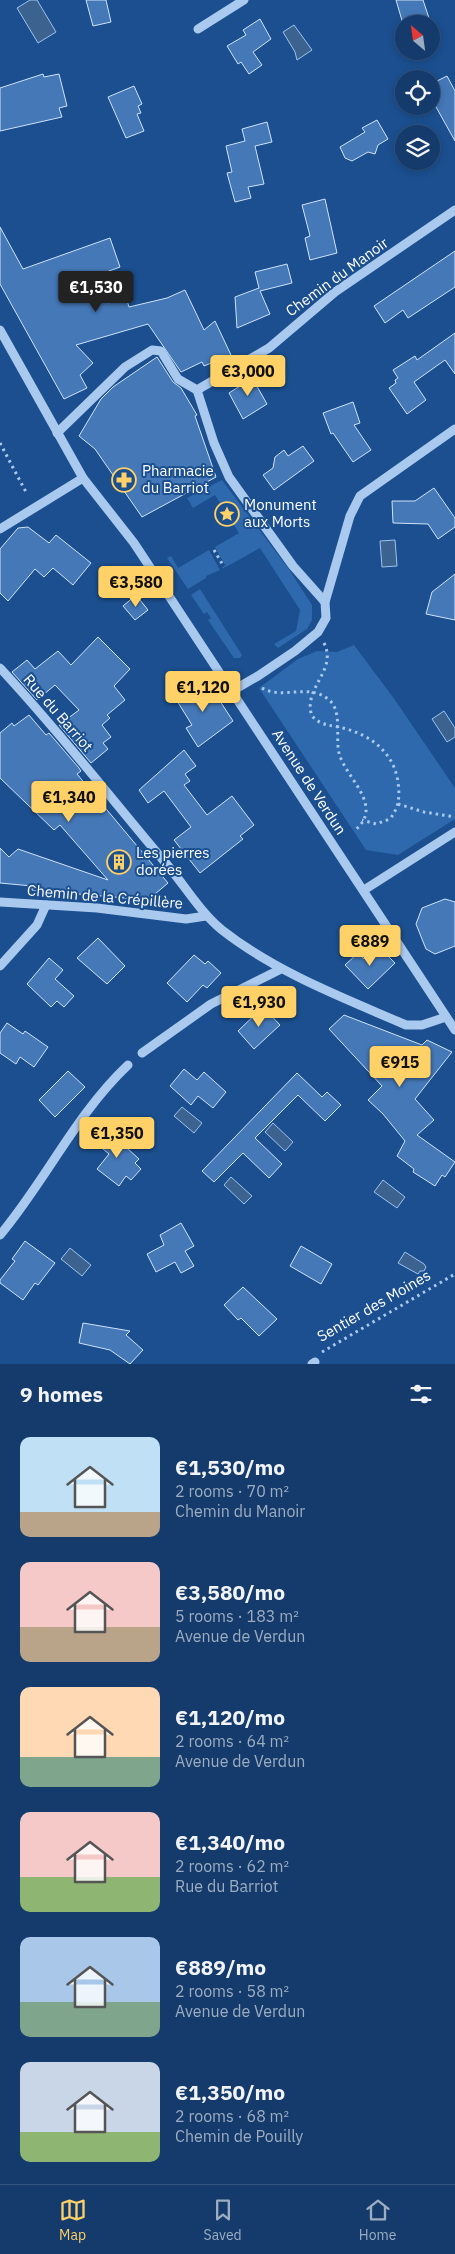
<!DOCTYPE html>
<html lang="en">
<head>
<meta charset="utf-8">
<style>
  :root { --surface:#143b6b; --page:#214673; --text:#f1f3f6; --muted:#9dadc1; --line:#33557e; --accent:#ffd166 }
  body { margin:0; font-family:"IBM Plex Sans",sans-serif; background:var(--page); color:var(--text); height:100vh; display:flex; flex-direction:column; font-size:19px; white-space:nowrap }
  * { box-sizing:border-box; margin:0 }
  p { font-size:16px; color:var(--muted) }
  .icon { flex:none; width:28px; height:28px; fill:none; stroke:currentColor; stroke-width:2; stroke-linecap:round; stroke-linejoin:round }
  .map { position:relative; height:1364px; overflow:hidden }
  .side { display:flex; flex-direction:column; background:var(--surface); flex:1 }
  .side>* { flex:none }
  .needle { width:32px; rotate:331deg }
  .buttons { position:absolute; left:395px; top:15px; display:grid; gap:10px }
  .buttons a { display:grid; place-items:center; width:45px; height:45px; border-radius:50%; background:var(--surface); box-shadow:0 2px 8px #0003,0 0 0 1px var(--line); font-size:25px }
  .price { position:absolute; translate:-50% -42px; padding:0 11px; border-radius:5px; background:var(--accent); color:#111; font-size:16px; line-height:32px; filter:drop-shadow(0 1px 2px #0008) }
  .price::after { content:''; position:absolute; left:50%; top:30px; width:15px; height:11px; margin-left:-8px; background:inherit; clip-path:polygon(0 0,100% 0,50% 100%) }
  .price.current { background:#222; color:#fff }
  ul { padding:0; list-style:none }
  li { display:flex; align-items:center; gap:15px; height:125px; padding:0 20px }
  li span { display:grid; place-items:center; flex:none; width:140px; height:100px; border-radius:10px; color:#555 }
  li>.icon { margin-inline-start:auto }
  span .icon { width:60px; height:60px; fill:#fffc; stroke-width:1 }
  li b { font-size:21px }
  h2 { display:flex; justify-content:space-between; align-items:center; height:60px; padding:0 20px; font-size:21px }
  .dock { display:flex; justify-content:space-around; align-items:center; height:70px; border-top:1px solid var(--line); background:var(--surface); font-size:14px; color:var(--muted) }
  .dock a { display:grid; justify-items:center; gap:2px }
  .dock .current { color:var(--accent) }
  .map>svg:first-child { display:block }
</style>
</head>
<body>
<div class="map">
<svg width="455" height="1364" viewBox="0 0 455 1364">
  <rect width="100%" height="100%" fill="#1b4f8f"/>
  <!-- green -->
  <g fill="#2e69ad">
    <path d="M 222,480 L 288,568 L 312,605 L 312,620 L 307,629 L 278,648 L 274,644 L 296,631 L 300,610 L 260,548 L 226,567 L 215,547 L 239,533 L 215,495 L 193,508 L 187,498 Z"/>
    <path d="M 209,550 L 220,570 L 206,576 L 206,578 L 188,589 L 167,558 L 171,556 L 178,568 Z"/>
    <path d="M 200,589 L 242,655 L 240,658 L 234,658 L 208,620 L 211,618 L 207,612 L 204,614 L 191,595 Z"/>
    <path d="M 354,645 L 395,700 L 455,788 L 455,819 L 398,855 L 366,850 L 259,688 L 298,659 L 317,651 L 337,652 Z"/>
  </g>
  <!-- water -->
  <g fill="#3c6290" stroke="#9cc4f0">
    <path d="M 30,0 L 37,0 L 56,32 L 38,43 L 17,8 Z"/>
    <path d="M 294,25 L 312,50 L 297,60 L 295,52 L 283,32 Z"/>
    <path d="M 395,540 L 397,566 L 382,567 L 380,541 Z"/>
    <path d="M 444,711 L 455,728 L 455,737 L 447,742 L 432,719 Z"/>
    <path d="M 182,1107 L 202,1123 L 194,1133 L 174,1116 Z"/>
    <path d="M 273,1123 L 293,1142 L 285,1151 L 265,1132 Z"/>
    <path d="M 231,1177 L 252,1196 L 244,1204 L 224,1185 Z"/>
    <path d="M 383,1180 L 405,1197 L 397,1208 L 374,1192 Z"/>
    <path d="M 70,1248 L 91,1265 L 82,1276 L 61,1259 Z"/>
    <path d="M 405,1252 L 424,1264 L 426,1267 L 424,1271 L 420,1271 L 418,1274 L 398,1263 Z"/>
  </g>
  <!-- building -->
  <g fill="#4478b7" stroke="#cfe3fa">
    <path d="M 86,0 L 106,0 L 111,22 L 93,26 Z"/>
    <path d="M 396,0 L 423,0 L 431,24 L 403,24 Z"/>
    <path d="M 260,19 L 271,39 L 253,52 L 262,65 L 249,74 L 241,62 L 238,64 L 227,46 L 246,35 L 243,30 Z"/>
    <path d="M 43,74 L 44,77 L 59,74 L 67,106 L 59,108 L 62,117 L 0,131 L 0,88 Z"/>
    <path d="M 447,76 L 455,91 L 455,141 L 431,98 L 431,84 Z"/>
    <path d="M 134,86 L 142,104 L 138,106 L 141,113 L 137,114 L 144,131 L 126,138 L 108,97 Z"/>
    <path d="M 377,120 L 388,139 L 378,145 L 375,154 L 368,152 L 352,161 L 345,158 L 340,147 L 365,132 L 362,128 Z"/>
    <path d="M 267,122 L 272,142 L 255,146 L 264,184 L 248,187 L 251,198 L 235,202 L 227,173 L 232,172 L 226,146 L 245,141 L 242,129 Z"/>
    <path d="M 325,199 L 337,253 L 310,260 L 305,238 L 310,236 L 302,205 Z"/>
    <path d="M 0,227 L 23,269 L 110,238 L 120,267 L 98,275 L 108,303 L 126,297 L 129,307 L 167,298 L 185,290 L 204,330 L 215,321 L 231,355 L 204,366 L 202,362 L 181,372 L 148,324 L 76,345 L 93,363 L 80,375 L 87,388 L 64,399 L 0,284 Z"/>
    <path d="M 455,251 L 455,287 L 408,318 L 403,310 L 385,323 L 374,306 Z"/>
    <path d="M 287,264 L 292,283 L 260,291 L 270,314 L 237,328 L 235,297 L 259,288 L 255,272 Z"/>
    <path d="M 455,333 L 455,374 L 445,360 L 414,382 L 426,400 L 407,414 L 389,388 L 396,383 L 395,380 L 398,378 L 393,370 L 415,356 L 417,360 Z"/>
    <path d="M 157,357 L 173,382 L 181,388 L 197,415 L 195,416 L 216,477 L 142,517 L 95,449 L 79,436 L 101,399 L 113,387 Z"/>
    <path d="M 250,374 L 267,404 L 243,419 L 229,393 L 240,386 L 240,381 Z"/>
    <path d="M 353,402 L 360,423 L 354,425 L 371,450 L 353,462 L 333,433 L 331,434 L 323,413 Z"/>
    <path d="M 303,446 L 314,461 L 274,490 L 263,475 L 273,468 L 275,457 L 284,450 L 288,456 Z"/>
    <path d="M 434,488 L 455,518 L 455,527 L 438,539 L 428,524 L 393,523 L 392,501 L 415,501 Z"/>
    <path d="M 28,527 L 49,543 L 56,535 L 91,563 L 73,585 L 53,568 L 44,577 L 35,569 L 8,601 L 0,593 L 0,549 L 18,528 Z"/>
    <path d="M 455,574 L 455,620 L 426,614 L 432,592 Z"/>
    <path d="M 136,595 L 148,610 L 135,620 L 123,606 Z"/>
    <path d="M 98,637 L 130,669 L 114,686 L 125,700 L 107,715 L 110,718 L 102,725 L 111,737 L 103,743 L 108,749 L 91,763 L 59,725 L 79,710 L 55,685 L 37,700 L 12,672 L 27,660 L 35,669 L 58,651 L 71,665 Z"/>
    <path d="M 199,681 L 210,699 L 216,695 L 233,721 L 198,747 L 186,728 L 192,725 L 174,696 Z"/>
    <path d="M 29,715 L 46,735 L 49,733 L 79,768 L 81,771 L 77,774 L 168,883 L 148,900 L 32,890 L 32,886 L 0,883 L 0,848 L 9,857 L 18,849 L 108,880 L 60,825 L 54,830 L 0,778 L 0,733 L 12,723 L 14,726 Z"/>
    <path d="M 184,750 L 196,766 L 185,774 L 190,781 L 184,785 L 207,815 L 232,796 L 254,825 L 240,836 L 243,839 L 200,873 L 174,840 L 191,827 L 164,791 L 148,803 L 139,790 Z"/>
    <path d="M 445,899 L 455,902 L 455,946 L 435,954 L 426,949 L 416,924 L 422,908 Z"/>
    <path d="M 98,938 L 125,966 L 107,984 L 77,958 Z"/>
    <path d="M 378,946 L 395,963 L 368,989 L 345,965 L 358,953 L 364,959 Z"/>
    <path d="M 194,955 L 205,964 L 208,961 L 221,973 L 207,988 L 203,985 L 187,1002 L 167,983 Z"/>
    <path d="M 49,958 L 63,970 L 55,979 L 74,996 L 64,1007 L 57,1001 L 51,1007 L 27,984 Z"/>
    <path d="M 263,1007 L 280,1025 L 254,1049 L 238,1031 Z"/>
    <path d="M 344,1015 L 422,1045 L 427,1040 L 452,1052 L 415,1099 L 434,1120 L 417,1135 L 455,1162 L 445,1177 L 442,1175 L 435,1186 L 413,1172 L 414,1169 L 397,1156 L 405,1141 L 383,1114 L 368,1100 L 382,1086 L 329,1029 Z"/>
    <path d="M 7,1023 L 23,1034 L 25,1031 L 48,1047 L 34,1067 L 20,1057 L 16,1064 L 0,1053 L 0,1033 Z"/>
    <path d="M 184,1069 L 197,1080 L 204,1072 L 226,1092 L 213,1108 L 198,1096 L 191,1105 L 170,1086 Z"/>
    <path d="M 68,1071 L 85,1087 L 55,1117 L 39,1100 Z"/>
    <path d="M 297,1073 L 322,1097 L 327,1092 L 341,1105 L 325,1121 L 298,1095 L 255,1138 L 282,1164 L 269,1178 L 243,1153 L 214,1182 L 202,1171 Z"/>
    <path d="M 108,1128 L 129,1145 L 127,1148 L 139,1159 L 135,1163 L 141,1169 L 131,1180 L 126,1176 L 119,1186 L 97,1169 L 109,1154 L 96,1143 Z"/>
    <path d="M 181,1223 L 194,1246 L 185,1251 L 194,1266 L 181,1273 L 175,1262 L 156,1272 L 147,1254 L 164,1245 L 160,1235 Z"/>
    <path d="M 25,1241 L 55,1263 L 38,1285 L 35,1283 L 23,1300 L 0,1283 L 0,1280 L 15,1261 L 12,1259 Z"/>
    <path d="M 301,1246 L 332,1264 L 321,1284 L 290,1266 Z"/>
    <path d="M 243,1287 L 277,1319 L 259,1336 L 241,1318 L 238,1320 L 224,1305 Z"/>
    <path d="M 83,1323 L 130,1331 L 126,1335 L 143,1350 L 130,1364 L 110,1350 L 79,1343 Z"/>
  </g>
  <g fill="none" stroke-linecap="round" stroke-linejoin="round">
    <!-- path -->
    <g stroke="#a9c9ee" stroke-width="3" stroke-dasharray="2.5 4" stroke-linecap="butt">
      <path d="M 0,443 L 27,494"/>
      <path d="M 214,550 L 224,567"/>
      <path d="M 324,643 C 338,671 302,688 312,716 C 321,726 331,725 343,728 C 371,735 394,753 398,782 C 400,797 399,807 390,819 L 376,824 L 362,820"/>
      <path d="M 262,688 C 283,700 308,683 328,699 C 343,710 335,737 339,753 C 345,778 386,806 354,831"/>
      <path d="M 398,804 L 424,812 L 455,817"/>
      <path d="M 322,1352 L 455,1274"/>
    </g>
    <!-- minor -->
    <g stroke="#a9c9ee" stroke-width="9">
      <path d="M 198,29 L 244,0"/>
      <path d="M 0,330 L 83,478 L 134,543 L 455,1030"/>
      <path d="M 197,390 L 269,348 L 335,292 L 455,210"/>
      <path d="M 197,390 L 214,443 L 229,477 L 293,566 L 325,602"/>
      <path d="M 57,433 L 125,367 L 152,350 L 161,351 L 178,379 L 197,390"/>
      <path d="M 0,529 L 83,478"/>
      <path d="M 0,668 C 58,730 110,797 164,861 C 184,884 199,911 222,930 C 277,973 344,998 406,1025 L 422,1025 L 446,1017"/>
      <path d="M 232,691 L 258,676 L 295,651 L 318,632 L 326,618 L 325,602 L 350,516 L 360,496 L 455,429"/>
      <path d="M 364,890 L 455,832"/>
      <path d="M 0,902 L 97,908 L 186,919 L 206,916"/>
      <path d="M 0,966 L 37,925 L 46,905"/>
      <path d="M 142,1053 L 211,1004 L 281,969"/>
      <path d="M 0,1235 C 46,1180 76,1114 128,1065"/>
      <path d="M 312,1364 L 315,1362"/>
    </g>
  </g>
  <!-- icons -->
  <defs>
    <g id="pharmacy-ring" transform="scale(1.25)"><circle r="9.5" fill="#1b4f8f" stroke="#ffd166" stroke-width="1.5"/><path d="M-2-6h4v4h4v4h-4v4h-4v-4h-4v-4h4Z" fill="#ffd166"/></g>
    <g id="sight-ring" transform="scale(1.25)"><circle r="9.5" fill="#1b4f8f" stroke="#ffd166" stroke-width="1.5"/><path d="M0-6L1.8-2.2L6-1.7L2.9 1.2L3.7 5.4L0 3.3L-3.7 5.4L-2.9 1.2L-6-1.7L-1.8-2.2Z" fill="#ffd166"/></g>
    <g id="building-ring" transform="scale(1.25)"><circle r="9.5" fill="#1b4f8f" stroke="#ffd166" stroke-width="1.5"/><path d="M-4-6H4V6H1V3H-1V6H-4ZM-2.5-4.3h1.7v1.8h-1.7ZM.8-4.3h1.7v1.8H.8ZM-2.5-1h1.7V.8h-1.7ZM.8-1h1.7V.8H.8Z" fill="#ffd166"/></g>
  </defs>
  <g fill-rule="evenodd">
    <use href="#pharmacy-ring" x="124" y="480"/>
    <use href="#sight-ring" x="227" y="514"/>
    <use href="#building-ring" x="119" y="862"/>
  </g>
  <g text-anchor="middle" stroke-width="4" stroke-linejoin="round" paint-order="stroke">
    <!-- street labels -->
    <g font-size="15" fill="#fff" stroke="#1b4f8f">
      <text transform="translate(337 277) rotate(-36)" y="5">Chemin du Manoir</text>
      <text transform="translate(58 713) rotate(49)" y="5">Rue du Barriot</text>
      <text transform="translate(309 782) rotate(57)" y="5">Avenue de Verdun</text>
      <text transform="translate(105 897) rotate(5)" y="5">Chemin de la Crépillère</text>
      <text transform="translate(374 1306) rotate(-30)" y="5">Sentier des Moines</text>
    </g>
    <!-- poi labels -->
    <g font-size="15" fill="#fff" stroke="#1b4f8f" text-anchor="start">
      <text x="142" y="476">Pharmacie<tspan x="142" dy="17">du Barriot</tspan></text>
      <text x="244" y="510">Monument<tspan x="244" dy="17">aux Morts</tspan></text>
      <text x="136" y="858">Les pierres<tspan x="136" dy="17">dorées</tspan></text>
    </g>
  </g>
</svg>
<div class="buttons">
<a><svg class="needle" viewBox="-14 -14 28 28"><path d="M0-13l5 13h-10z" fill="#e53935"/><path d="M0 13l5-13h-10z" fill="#9dadc1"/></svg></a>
<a><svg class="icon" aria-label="locate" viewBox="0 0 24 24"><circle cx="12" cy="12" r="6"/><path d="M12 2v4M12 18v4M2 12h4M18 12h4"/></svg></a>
<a><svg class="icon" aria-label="layers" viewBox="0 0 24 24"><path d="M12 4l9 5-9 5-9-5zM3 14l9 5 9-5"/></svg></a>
</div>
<b class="price current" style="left:96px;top:313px">€1,530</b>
<b class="price" style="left:248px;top:397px">€3,000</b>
<b class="price" style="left:136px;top:608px">€3,580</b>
<b class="price" style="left:203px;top:713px">€1,120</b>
<b class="price" style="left:69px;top:823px">€1,340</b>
<b class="price" style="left:370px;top:967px">€889</b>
<b class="price" style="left:259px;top:1028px">€1,930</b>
<b class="price" style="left:400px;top:1088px">€915</b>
<b class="price" style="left:117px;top:1159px">€1,350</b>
</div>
<section class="side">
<h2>9 homes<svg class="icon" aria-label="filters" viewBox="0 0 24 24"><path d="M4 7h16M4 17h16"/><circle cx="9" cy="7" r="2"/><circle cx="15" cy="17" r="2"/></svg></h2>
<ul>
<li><span style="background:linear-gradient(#bfe0f5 75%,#b9a48a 0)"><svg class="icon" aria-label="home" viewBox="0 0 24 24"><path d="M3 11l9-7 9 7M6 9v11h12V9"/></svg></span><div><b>€1,530/mo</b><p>2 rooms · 70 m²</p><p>Chemin du Manoir</p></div></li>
<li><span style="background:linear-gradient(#f6c9c9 65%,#b9a48a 0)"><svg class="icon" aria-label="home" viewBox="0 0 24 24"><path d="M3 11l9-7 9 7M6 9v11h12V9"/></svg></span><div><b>€3,580/mo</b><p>5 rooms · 183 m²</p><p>Avenue de Verdun</p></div></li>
<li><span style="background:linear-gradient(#ffd9b3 70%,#7fa58c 0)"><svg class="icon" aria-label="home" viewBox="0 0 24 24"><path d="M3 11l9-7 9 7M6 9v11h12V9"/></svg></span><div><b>€1,120/mo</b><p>2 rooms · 64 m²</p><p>Avenue de Verdun</p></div></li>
<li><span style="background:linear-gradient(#f6c9c9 65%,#8fb573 0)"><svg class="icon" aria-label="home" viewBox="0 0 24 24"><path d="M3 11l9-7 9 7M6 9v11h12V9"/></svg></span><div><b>€1,340/mo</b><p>2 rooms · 62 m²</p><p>Rue du Barriot</p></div></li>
<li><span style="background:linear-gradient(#a9c7e8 65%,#7fa58c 0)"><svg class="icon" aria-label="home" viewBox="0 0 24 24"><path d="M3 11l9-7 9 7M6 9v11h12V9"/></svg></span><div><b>€889/mo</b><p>2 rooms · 58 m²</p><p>Avenue de Verdun</p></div></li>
<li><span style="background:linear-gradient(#c9d6e8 70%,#8fb573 0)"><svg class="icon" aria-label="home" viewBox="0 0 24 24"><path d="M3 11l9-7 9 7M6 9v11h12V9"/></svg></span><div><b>€1,350/mo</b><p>2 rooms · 68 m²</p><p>Chemin de Pouilly</p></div></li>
</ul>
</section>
<nav class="dock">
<a class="current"><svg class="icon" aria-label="map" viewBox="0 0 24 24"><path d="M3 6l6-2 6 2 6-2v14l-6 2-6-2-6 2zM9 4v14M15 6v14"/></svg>Map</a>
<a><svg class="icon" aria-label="saved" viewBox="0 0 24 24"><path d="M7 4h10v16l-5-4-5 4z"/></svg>Saved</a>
<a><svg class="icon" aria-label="home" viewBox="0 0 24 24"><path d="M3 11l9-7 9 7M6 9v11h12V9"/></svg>Home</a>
</nav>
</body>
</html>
